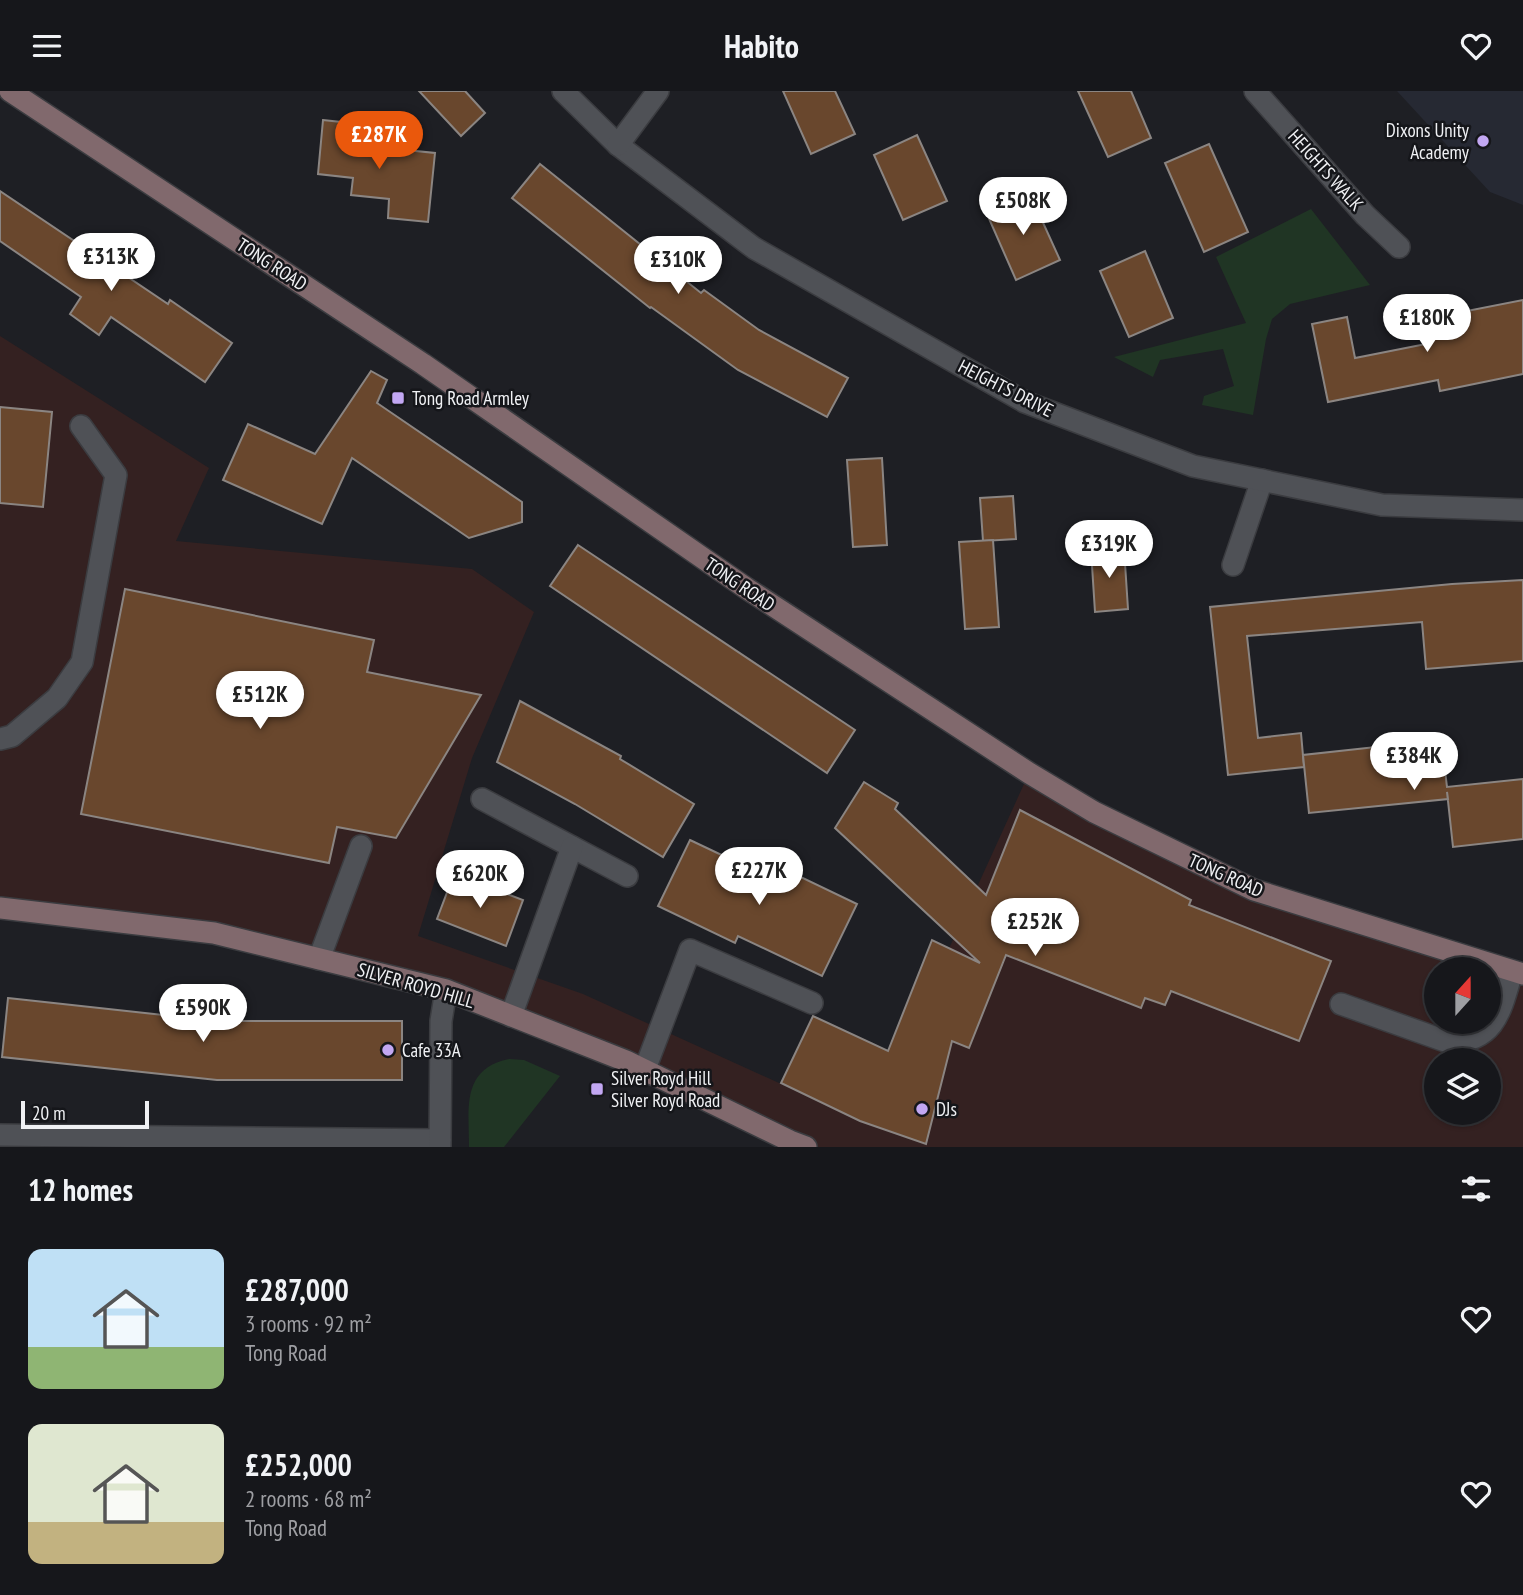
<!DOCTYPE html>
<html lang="en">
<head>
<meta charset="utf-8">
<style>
  :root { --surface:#16171b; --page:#1f2024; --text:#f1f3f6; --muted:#9e9fa3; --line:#35363a; --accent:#ea580c }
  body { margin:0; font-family:"PT Sans Narrow",sans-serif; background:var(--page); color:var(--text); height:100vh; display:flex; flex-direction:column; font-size:26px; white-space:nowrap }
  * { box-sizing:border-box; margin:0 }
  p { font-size:23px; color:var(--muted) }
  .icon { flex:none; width:38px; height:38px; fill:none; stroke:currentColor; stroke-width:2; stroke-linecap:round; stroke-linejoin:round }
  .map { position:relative; height:1056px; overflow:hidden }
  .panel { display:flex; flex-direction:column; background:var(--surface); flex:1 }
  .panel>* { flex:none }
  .needle { width:46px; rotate:21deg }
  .fabs { position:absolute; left:1424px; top:866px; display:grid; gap:14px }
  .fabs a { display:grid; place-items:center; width:77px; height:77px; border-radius:50%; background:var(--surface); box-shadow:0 2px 5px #0004,0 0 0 2px var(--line); font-size:35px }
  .scale { position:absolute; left:21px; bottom:18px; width:128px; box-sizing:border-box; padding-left:7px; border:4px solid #f0f1f4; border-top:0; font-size:19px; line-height:24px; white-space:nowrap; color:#f0f1f4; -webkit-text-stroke:5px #15161a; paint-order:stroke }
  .price { position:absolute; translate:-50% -60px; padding:0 16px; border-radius:24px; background:#fff; color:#222; font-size:23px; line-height:46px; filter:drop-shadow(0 2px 4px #0008) }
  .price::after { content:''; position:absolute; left:50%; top:42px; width:21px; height:16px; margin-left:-10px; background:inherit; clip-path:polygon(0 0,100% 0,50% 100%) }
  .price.current { background:var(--accent); color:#fff }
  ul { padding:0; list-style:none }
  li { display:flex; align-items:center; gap:21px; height:175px; padding:0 28px }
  li span { display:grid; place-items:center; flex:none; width:196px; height:140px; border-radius:14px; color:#555 }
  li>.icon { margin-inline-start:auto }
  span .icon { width:84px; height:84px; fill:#fffc; stroke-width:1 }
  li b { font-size:30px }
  h2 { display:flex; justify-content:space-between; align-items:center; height:84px; padding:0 28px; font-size:30px }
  header { display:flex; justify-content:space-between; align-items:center; height:91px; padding:0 28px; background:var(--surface); font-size:32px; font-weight:700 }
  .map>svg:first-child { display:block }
</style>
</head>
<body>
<header><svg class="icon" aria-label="menu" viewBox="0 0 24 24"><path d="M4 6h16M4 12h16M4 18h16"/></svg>Habito<svg class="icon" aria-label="heart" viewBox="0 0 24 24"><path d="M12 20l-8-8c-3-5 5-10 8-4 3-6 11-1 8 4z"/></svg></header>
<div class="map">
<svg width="1523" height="1056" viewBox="0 0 1523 1056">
  <rect width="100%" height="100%" fill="#1e1f24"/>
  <!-- built -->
  <path fill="#262933" d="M 1397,0 L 1523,0 L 1523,114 L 1490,101 Z"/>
  <!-- industrial -->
  <path fill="#342121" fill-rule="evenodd" d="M 0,245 L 209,377 L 176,450 L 472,478 L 534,521 L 472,667 L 418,845 L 583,903 L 869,1033 L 1029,682 L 1254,799 L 1523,883 L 1523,1056 L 806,1056 L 446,899 L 214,842 L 0,817 ZM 1437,878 L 1489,878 L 1489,931 L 1437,931 ZM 1437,970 L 1489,970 L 1489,1022 L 1437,1022 Z"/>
  <!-- green -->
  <g fill="#203524">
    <path d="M 1311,118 L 1370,194 L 1290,213 L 1272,228 L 1266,248 L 1253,324 L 1202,314 L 1204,305 L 1234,295 L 1223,258 L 1160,269 L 1153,286 L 1114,266 L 1246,232 L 1216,166 Z"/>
    <path d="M 509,968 L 524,969 L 560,985 L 504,1056 L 469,1056 C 469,1017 461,978 509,968 Z"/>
  </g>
  <!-- building -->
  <g fill="#69472d" stroke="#8b8582" stroke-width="2">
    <path d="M 419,0 L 465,0 L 485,22 L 461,45 Z"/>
    <path d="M 783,0 L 835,0 L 855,43 L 811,63 Z"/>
    <path d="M 1078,0 L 1131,0 L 1151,47 L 1108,66 Z"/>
    <path d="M 323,29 L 359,33 L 357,54 L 435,62 L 428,131 L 388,127 L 389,108 L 351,104 L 353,87 L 318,83 Z"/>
    <path d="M 917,44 L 947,110 L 903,129 L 874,64 Z"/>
    <path d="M 1209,53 L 1248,141 L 1204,161 L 1165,72 Z"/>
    <path d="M 540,73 L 701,202 L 704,199 L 759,239 L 848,287 L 827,326 L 738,279 L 651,216 L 650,217 L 512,107 Z"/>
    <path d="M 0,100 L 168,213 L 170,209 L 232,252 L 205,291 L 111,226 L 99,244 L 70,223 L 81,206 L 0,150 Z"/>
    <path d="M 1030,103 L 1060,169 L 1016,189 L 987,123 Z"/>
    <path d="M 1145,160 L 1173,227 L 1129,246 L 1100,180 Z"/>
    <path d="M 1523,209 L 1523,283 L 1440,300 L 1438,289 L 1328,311 L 1312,233 L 1347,226 L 1355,267 L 1431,252 L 1426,228 Z"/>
    <path d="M 371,280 L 387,289 L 377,312 L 522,411 L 522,431 L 469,447 L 352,367 L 322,433 L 223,389 L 248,333 L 315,363 Z"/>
    <path d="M 0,316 L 52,321 L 43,416 L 0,412 Z"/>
    <path d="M 882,367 L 887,454 L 853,456 L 847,369 Z"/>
    <path d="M 1013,405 L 1016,448 L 983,450 L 980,407 Z"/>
    <path d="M 993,449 L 999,536 L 965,538 L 959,451 Z"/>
    <path d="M 578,454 L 855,639 L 827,682 L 550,495 Z"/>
    <path d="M 1124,457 L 1128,518 L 1095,521 L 1091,459 Z"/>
    <path d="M 1523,489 L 1523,570 L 1426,578 L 1422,531 L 1247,545 L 1258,647 L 1301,642 L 1304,676 L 1228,684 L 1210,516 L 1452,493 Z"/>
    <path d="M 125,498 L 374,549 L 367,581 L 481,604 L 396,747 L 337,736 L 329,772 L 81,723 Z"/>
    <path d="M 520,610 L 621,665 L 620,668 L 694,713 L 663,766 L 575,713 L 497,671 Z"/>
    <path d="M 1403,653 L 1405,675 L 1444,671 L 1447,696 L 1523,688 L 1523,748 L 1453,756 L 1447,701 L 1448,708 L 1309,722 L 1303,664 Z"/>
    <path d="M 864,691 L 898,712 L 895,718 L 986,804 L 1020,719 L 1191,809 L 1189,814 L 1331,870 L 1299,950 L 1171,900 L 1165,914 L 1145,907 L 1141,917 L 1006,864 L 969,957 L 952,950 L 926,1053 L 860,1030 L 781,992 L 813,925 L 888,960 L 932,849 L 980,872 L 835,737 Z"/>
    <path d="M 690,749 L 772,788 L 778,775 L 857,813 L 822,885 L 738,845 L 735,852 L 658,815 Z"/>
    <path d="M 454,783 L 523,809 L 506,855 L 437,828 Z"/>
    <path d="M 8,907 L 218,930 L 402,930 L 402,989 L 217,989 L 2,966 Z"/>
  </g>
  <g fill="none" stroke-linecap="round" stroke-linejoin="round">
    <!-- lane casing -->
    <g stroke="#3b3c40" stroke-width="24">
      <g id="lane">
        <path d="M 1233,474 L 1262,389"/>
        <path d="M 0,648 L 12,645 L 57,607 L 82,571 L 116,384 L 81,335"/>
        <path d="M 482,708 L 627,785"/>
        <path d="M 319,868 L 361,755"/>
        <path d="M 1341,913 L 1448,951 C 1495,952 1501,919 1512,881"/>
        <path d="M 511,925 L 572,756"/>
      </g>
    </g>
    <!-- street casing -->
    <g stroke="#3b3c40" stroke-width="24">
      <g id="street">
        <path d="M 563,0 L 618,54 L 754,157 L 1025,311 L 1193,375 L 1382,414 L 1523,419"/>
        <path d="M 1255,0 L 1365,124 L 1399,156"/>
        <path d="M 618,54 L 658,0"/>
        <path d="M 645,978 L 690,859 L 812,912"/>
        <path d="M 0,1044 L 440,1049"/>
        <path d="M 440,1056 L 441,930 L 446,899"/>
      </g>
    </g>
    <!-- secondary casing -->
    <g stroke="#3b3c40" stroke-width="24">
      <g id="secondary">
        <path d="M 10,0 L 423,273 L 746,497 L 1029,682 L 1094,721 L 1254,799 L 1523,883"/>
        <path d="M 0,817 L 214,842 L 446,899 L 626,970 L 790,1050 L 806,1056"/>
      </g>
    </g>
    <!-- lane -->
    <use href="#lane" stroke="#4f5156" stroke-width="21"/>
    <!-- street -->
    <use href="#street" stroke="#4f5156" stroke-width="21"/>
    <!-- secondary -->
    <use href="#secondary" stroke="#81696d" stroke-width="21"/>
  </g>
  <!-- markers -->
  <g fill="#c2a7f2" stroke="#15161a" stroke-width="2.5">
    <circle cx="1483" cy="50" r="7"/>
    <rect x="391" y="300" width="14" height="14" rx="3.5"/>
    <circle cx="388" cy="959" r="7"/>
    <rect x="590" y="991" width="14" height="14" rx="3.5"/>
    <circle cx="922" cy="1018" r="7"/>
  </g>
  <g text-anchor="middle" stroke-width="5" stroke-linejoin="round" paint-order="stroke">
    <!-- poi labels -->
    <g font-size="19" fill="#f0f1f4" stroke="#15161a" text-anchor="start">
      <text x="1469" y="46" text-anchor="end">Dixons Unity<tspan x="1469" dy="22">Academy</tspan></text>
      <text x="412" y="314">Tong Road Armley</text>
      <text x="402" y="966">Cafe 33A</text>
      <text x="611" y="994">Silver Royd Hill<tspan x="611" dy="22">Silver Royd Road</tspan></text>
      <text x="936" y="1025">DJs</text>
    </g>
    <!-- street labels -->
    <g font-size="19" fill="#f0f1f4" stroke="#15161a">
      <text transform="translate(1326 79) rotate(48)" y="7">HEIGHTS WALK</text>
      <text transform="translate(272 173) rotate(33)" y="7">TONG ROAD</text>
      <text transform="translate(1006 297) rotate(27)" y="7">HEIGHTS DRIVE</text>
      <text transform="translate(740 493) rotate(34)" y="7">TONG ROAD</text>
      <text transform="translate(1226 784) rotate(24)" y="7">TONG ROAD</text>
      <text transform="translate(416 894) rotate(16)" y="7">SILVER ROYD HILL</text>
    </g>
  </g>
</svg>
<div class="fabs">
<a><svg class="needle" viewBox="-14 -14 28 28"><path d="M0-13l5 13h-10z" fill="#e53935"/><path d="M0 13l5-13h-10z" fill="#9e9fa3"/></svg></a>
<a><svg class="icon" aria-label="layers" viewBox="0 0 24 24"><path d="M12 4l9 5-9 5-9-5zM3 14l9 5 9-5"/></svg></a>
</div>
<div class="scale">20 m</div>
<b class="price current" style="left:379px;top:80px">£287K</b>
<b class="price" style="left:1023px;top:146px">£508K</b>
<b class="price" style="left:111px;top:202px">£313K</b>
<b class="price" style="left:678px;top:205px">£310K</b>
<b class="price" style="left:1427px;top:263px">£180K</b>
<b class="price" style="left:1109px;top:489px">£319K</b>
<b class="price" style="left:260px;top:640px">£512K</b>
<b class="price" style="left:1414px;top:701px">£384K</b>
<b class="price" style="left:759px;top:816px">£227K</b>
<b class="price" style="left:480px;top:819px">£620K</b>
<b class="price" style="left:1035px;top:867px">£252K</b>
<b class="price" style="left:203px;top:953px">£590K</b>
</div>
<section class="panel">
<h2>12 homes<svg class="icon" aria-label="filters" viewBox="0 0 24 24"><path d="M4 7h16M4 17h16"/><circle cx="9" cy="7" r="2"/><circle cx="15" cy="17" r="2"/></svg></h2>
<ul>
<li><span style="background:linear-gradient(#bfe0f5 70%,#8fb573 0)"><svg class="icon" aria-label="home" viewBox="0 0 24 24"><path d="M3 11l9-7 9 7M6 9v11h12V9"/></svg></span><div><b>£287,000</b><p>3 rooms · 92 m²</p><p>Tong Road</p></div><svg class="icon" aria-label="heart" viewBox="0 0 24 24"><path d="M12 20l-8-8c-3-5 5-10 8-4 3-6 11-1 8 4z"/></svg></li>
<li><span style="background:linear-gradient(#dfe7d0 70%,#c2b280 0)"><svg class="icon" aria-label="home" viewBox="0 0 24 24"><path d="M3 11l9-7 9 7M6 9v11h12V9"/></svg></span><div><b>£252,000</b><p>2 rooms · 68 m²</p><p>Tong Road</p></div><svg class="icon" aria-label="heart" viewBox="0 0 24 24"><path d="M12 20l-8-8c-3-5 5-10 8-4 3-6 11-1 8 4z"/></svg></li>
</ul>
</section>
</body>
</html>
